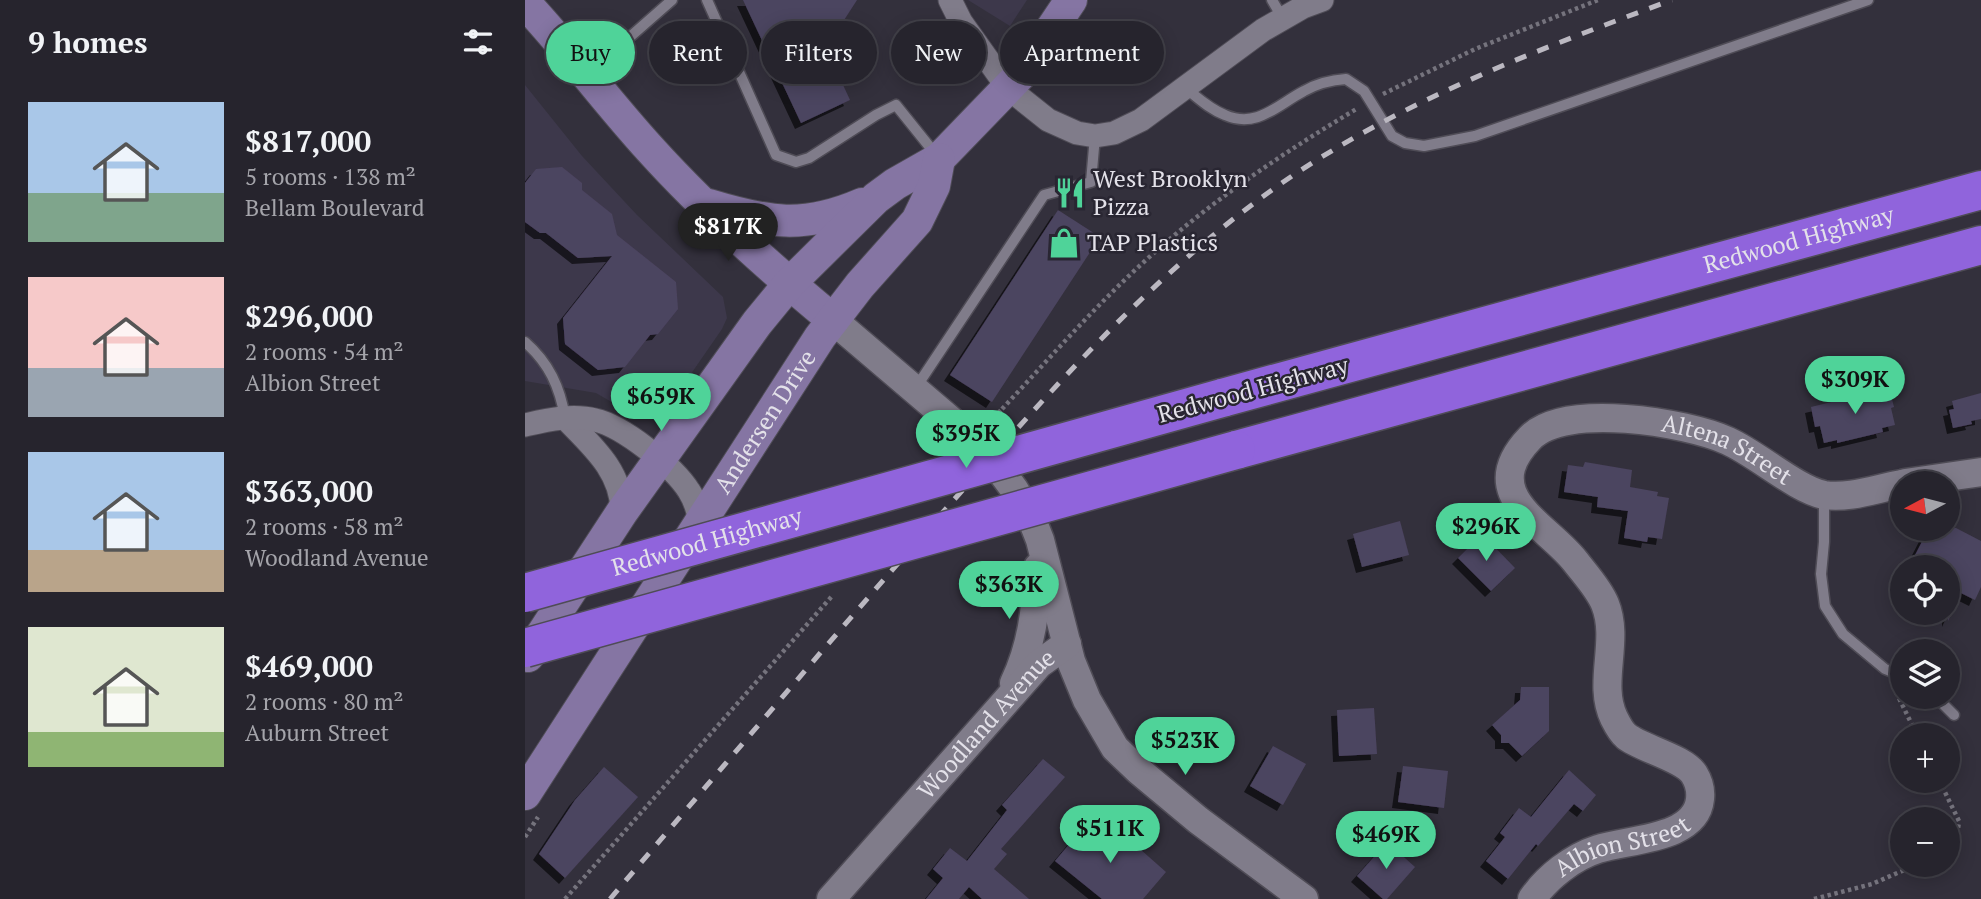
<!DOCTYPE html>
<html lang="en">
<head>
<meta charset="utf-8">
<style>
  :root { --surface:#26242d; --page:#323039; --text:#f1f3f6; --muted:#a4a4aa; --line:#424149; --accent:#4fd399 }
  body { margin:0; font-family:"PT Serif",serif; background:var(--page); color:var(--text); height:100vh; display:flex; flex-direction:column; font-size:26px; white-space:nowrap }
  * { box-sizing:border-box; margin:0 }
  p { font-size:23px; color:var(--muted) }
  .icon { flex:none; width:38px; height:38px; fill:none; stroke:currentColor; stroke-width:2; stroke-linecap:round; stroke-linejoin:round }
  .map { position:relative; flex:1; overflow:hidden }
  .sheet { display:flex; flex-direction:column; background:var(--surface); width:525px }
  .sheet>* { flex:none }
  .banner { position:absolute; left:21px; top:21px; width:665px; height:63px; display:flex; gap:14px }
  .needle { width:46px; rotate:263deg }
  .controls { position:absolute; left:1365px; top:471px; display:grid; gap:14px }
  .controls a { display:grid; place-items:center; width:70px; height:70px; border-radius:50%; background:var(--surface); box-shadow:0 4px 18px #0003,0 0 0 2px var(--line); font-size:35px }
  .price { position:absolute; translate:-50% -60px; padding:0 16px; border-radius:24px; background:var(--accent); color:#111; font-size:23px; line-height:46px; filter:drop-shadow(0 2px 4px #0008) }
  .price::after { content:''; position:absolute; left:50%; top:42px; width:21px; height:16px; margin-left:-10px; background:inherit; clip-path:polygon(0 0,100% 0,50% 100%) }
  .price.current { background:#222; color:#fff }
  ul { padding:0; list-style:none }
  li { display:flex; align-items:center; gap:21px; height:175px; padding:0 28px }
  li span { display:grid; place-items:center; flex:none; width:196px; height:140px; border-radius:0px; color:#555 }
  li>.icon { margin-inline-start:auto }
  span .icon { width:84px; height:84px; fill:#fffc; stroke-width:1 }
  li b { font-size:30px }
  h2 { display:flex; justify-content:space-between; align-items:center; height:84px; padding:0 28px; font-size:30px }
  .tag { padding:0 24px; border-radius:32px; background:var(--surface); box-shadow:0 4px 18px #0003,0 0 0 2px var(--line); font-size:24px; line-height:63px }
  .tag.current { background:var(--accent); color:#111 }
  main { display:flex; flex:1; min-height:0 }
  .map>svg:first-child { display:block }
</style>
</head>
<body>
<main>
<section class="sheet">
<h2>9 homes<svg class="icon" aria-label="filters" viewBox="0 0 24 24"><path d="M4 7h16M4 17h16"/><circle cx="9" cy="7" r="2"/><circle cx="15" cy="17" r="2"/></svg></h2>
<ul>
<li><span style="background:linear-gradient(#a9c7e8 65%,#7fa58c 0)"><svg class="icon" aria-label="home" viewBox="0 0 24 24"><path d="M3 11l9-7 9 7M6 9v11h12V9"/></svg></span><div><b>$817,000</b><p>5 rooms · 138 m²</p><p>Bellam Boulevard</p></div></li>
<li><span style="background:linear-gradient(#f6c9c9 65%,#9aa5b1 0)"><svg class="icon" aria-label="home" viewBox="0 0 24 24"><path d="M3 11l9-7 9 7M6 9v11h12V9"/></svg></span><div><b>$296,000</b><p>2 rooms · 54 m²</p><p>Albion Street</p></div></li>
<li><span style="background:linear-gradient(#a9c7e8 70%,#b9a48a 0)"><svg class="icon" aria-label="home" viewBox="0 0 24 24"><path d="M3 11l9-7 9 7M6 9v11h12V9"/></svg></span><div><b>$363,000</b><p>2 rooms · 58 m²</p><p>Woodland Avenue</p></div></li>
<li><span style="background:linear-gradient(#dfe7d0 75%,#8fb573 0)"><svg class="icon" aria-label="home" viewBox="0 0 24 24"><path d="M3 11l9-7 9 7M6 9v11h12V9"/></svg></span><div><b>$469,000</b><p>2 rooms · 80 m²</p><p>Auburn Street</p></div></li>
</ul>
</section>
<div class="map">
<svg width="1456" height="899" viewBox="0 0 1456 899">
  <defs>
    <filter id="shadow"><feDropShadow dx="-6" dy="6" stdDeviation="0" flood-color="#0009"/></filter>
  </defs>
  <rect width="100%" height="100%" fill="#33303c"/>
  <!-- built -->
  <g fill="#3d384b">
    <path d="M 443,0 L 502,0 L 485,26 Z"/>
    <path d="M 0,85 L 57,156 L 112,215 L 198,297 L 202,318 L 197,329 L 143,407 L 136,414 L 125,419 L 114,418 L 71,393 L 0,381 Z"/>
  </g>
  <!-- building -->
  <g fill="#4c4460" filter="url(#shadow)">
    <path d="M 218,0 L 332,0 L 301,48 L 325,100 L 276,123 Z"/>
    <path d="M 37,167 L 57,183 L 57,190 L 87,214 L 92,235 L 151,282 L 153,309 L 133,334 L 125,335 L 100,367 L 73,370 L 40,344 L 38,318 L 87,256 L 53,258 L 21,233 L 15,233 L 0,222 L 0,183 L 11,169 Z"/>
    <path d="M 533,210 L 575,237 L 467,402 L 425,375 Z"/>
    <path d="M 1364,388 L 1369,407 L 1366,408 L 1370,425 L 1357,428 L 1358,432 L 1312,443 L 1312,440 L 1299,443 L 1295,426 L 1290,427 L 1286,407 Z"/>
    <path d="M 1456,393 L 1456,419 L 1446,421 L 1447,424 L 1428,428 L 1424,410 L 1429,409 L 1427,401 Z"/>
    <path d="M 1060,462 L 1107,470 L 1105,487 L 1133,492 L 1132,496 L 1144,498 L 1137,539 L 1123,537 L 1122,542 L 1099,538 L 1103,511 L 1072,507 L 1073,497 L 1039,492 L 1043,465 L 1058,467 Z"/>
    <path d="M 875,521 L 884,555 L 837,567 L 828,534 Z"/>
    <path d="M 1404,528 L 1431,528 L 1456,541 L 1456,587 L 1450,600 L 1436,593 L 1423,621 L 1423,567 L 1399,567 L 1387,561 Z"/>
    <path d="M 957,534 L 990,568 L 966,591 L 933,558 Z"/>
    <path d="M 996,687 L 1024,687 L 1024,731 L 997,756 L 984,743 L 976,743 L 976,735 L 967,725 L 995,700 Z"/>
    <path d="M 849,708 L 852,754 L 814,756 L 812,710 Z"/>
    <path d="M 748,746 L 781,764 L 758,805 L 725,786 Z"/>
    <path d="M 518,759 L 540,777 L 476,849 L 482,854 L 469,869 L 504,899 L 457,899 L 444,887 L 434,899 L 401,899 L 418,878 L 408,869 L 425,848 L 442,861 L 482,810 L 477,805 Z"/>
    <path d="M 878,766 L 923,771 L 919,808 L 873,802 Z"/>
    <path d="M 79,767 L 113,797 L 40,878 L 14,854 L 50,800 Z"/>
    <path d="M 1044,770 L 1071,795 L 1058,811 L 1049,804 L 1013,846 L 1011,844 L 983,879 L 961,861 L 980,837 L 975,833 L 994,808 L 1006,817 Z"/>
    <path d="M 567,817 L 602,847 L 607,842 L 641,872 L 618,899 L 577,899 L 530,861 Z"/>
    <path d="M 862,842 L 890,867 L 862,899 L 858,899 L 832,876 Z"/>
  </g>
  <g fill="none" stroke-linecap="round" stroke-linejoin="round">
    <!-- service casing -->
    <g stroke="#4f4c56" stroke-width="13">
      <g id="service">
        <path d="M 182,0 L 251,155 L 271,162 L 284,158 L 351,115 L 371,105 L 412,156"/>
        <path d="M 747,0 L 758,19"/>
        <path d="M 65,72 L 147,0"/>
        <path d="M 659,87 C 672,97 684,109 700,115 C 732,129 752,105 779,91 C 793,83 806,80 821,79 L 839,91 L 867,136 L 880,143 L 899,146 L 950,136 L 1343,0"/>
        <path d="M 0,342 C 24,363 35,387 40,418"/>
        <path d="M 390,389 L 519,195 L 566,182 L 570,136"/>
        <path d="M 1299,497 L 1299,542 L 1296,574 L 1300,606 L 1318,634 L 1360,669 L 1377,676"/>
        <path d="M 1410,696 L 1429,715"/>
      </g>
    </g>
    <!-- minor casing -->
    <g stroke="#4f4c56" stroke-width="25">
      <g id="minor">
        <path d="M 425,0 L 436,22 L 483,88 L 523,120 L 552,133 L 570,136 L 589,133 L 616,120 L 738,30 L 778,7 L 797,0"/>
        <path d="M 40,418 C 67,446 97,471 97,512"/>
        <path d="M 0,425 C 22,420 47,414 70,420 C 98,426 149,467 164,491 C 170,500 173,511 175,521"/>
      </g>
    </g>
    <!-- tertiary casing -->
    <g stroke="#4f4c56" stroke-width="31">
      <g id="tertiary">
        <path d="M 308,320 L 430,424 L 472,466 L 489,489 L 506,517 L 515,540 L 546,661 L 562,700 L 590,748 L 613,770 L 673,820 L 779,899"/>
        <path d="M 1380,483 L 1456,472"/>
        <path d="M 489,683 C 507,646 511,608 513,567"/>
        <path id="s1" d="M 306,899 L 514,664 L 542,644"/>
        <path id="s2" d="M 1007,899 C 1022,877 1048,857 1073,849 C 1103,839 1171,840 1175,799 C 1176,790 1174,782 1169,774 C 1159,758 1115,748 1101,736 C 1096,732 1092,724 1089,718 C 1072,683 1095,641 1080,604 C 1074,589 1060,574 1050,561 C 1021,524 950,495 1005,438 C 1039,402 1161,422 1203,441 C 1232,454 1271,489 1299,495 C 1324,499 1353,488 1377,484"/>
      </g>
    </g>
    <!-- secondary casing -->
    <g stroke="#4f4c56" stroke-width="34">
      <g id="secondary">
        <path d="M 0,3 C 44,50 82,102 125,149 C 181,211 244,267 308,320"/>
        <path d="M 184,205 C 243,223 279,229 337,204"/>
        <path d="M 3,656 L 97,512 L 232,323 L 264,284 L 351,198 L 370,184 L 414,159 L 497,73 L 546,0"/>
        <path id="s3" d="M 0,794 L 295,337 L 335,285 L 392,221 L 409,186 L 414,159"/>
      </g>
    </g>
    <!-- motorway casing -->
    <g stroke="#4f4c56" stroke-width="41">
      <g id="motorway">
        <path id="s4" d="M 697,398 L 1456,190"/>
        <path d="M 711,450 L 1456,245"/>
      </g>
    </g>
    <!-- path -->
    <g stroke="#75737d" stroke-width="4.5" stroke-dasharray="3.5 3.5" stroke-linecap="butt">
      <path d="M 858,94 L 950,49 L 1073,0"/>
      <path d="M 477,409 C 524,359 570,306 621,260 C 686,201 758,153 833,108"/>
      <path d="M 1371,692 L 1392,735"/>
      <path d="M 1414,780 L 1434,821 L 1432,837 L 1423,845"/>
      <path d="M 0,837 L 13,817"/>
      <path d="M 40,899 L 308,595"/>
      <path d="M 1289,899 L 1347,884 L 1393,864"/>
    </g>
    <!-- service -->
    <use href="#service" stroke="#807c8a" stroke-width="10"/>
    <!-- minor -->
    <use href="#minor" stroke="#807c8a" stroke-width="23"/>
    <!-- tertiary -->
    <use href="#tertiary" stroke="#807c8a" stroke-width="28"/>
    <!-- secondary -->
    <use href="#secondary" stroke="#8575a3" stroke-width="32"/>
    <!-- motorway -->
    <use href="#motorway" stroke="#9064dc" stroke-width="38"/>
    <!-- rail -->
    <path stroke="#bbb8c1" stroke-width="5" stroke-dasharray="12 12" stroke-linecap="butt" d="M 85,899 C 196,769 306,639 419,511 C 528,388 635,264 773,172 C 889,96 1017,48 1147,0"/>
    <!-- motorway-bridge casing -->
    <g stroke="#4f4c56" stroke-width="41" stroke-linecap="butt">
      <g id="motorway-bridge">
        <path id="s5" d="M 0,593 L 697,398"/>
        <path d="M 0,648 L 711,450"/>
      </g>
    </g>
    <!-- path-bridge -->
    <path stroke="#75737d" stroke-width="4.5" stroke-dasharray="3.5 3.5" stroke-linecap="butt" d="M 455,434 L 477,409"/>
    <!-- motorway-bridge -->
    <use href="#motorway-bridge" stroke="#9064dc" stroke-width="38"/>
  </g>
  <!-- icons -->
  <defs>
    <g id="restaurant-bare" transform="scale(2.415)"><path d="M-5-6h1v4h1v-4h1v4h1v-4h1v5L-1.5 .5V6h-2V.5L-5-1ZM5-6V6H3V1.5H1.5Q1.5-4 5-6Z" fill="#4fd399" stroke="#292632" stroke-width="2.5" paint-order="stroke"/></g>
    <g id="shop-bare" transform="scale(2.415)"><path d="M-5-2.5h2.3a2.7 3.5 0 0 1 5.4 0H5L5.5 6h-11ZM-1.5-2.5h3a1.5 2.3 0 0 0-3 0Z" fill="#4fd399" stroke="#292632" stroke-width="2.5" paint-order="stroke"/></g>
  </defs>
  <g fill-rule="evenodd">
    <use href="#restaurant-bare" x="545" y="193"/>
    <use href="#shop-bare" x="539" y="243"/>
  </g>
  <g text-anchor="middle" stroke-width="5" stroke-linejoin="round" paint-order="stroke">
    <!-- poi labels -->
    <g font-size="24" fill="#e3e1e9" stroke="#292632" text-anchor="start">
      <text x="568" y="187">West Brooklyn<tspan x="568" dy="28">Pizza</tspan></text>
      <text x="562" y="251">TAP Plastics</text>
    </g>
    <!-- street labels -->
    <g font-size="24" fill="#e3e1e9" stroke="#292632">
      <text dy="8" stroke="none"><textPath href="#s4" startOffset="598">Redwood Highway</textPath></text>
      <text transform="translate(728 390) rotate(-15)" y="8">Redwood Highway</text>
      <text dy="8" stroke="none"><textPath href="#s3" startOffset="443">Andersen Drive</textPath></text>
      <text dy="8" stroke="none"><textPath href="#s2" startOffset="861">Altena Street</textPath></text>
      <text dy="8" stroke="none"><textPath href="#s5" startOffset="189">Redwood Highway</textPath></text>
      <text dy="8" stroke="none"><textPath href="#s1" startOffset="234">Woodland Avenue</textPath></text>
      <text dy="8" stroke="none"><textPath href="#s2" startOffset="108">Albion Street</textPath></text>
    </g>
  </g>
</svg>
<div class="controls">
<a><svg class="needle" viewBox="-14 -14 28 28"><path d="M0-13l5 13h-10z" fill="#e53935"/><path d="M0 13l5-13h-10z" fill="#a4a4aa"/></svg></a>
<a><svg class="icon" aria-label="locate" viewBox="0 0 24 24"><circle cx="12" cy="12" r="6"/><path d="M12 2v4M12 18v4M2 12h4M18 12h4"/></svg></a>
<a><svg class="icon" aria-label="layers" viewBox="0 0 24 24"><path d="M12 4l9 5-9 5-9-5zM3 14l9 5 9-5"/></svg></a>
<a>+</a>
<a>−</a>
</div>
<b class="price current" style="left:203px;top:263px">$817K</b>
<b class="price" style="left:1330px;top:416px">$309K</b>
<b class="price" style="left:136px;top:433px">$659K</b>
<b class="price" style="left:441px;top:470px">$395K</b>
<b class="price" style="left:961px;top:563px">$296K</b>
<b class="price" style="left:484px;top:621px">$363K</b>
<b class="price" style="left:660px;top:777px">$523K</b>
<b class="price" style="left:585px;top:865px">$511K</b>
<b class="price" style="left:861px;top:871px">$469K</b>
<div class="banner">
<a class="tag current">Buy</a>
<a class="tag">Rent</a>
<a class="tag">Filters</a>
<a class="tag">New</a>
<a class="tag">Apartment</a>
</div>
</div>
</main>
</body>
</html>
